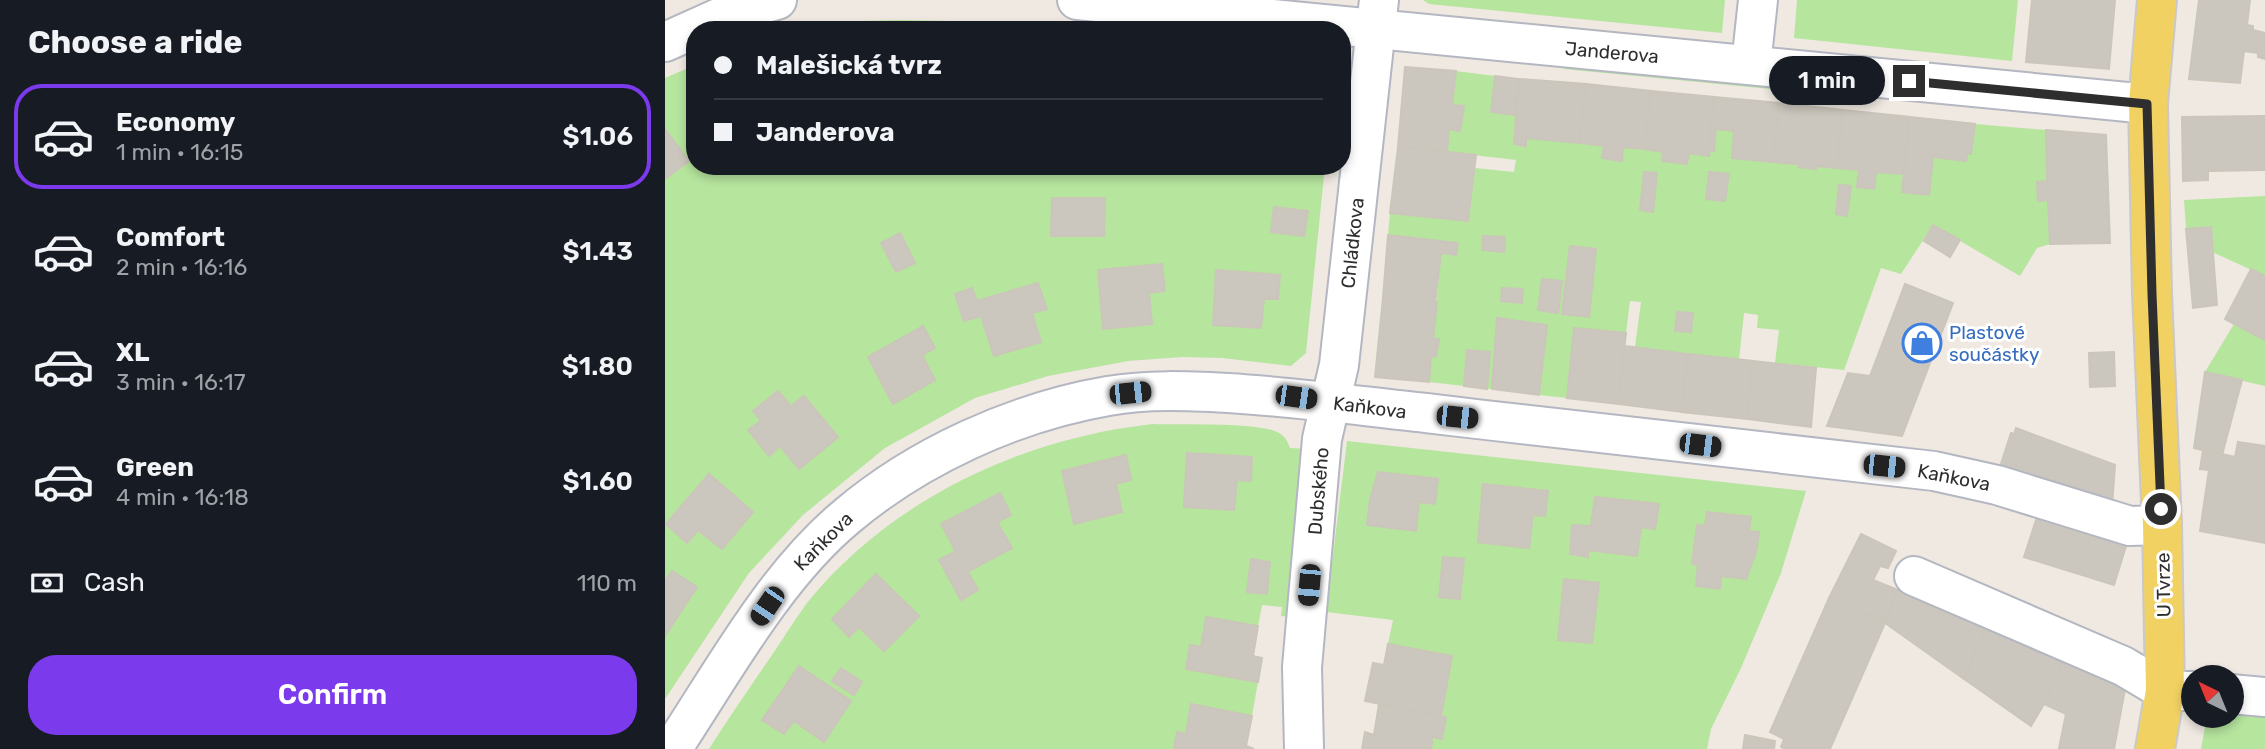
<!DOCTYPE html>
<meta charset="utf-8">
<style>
:root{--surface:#171b24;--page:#242831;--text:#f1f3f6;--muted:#9ea1a6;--line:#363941;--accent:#7c3aed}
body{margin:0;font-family:Rubik,sans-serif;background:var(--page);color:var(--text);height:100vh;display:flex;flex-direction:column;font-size:26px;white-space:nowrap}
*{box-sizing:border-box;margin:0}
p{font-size:23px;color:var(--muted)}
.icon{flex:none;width:38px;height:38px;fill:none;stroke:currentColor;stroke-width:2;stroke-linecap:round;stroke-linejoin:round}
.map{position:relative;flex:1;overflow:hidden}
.drawer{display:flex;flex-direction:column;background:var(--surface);width:665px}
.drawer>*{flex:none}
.top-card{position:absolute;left:21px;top:21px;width:665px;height:154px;border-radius:28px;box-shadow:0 4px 10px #0003;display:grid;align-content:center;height:154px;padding:0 28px;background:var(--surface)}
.needle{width:46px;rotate:317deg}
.fabs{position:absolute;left:1516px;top:665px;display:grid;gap:14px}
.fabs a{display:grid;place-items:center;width:63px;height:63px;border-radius:50%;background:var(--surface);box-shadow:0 4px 10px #0003;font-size:35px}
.end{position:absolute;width:32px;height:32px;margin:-16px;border:9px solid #2e2e2e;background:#fff;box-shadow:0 0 0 4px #fff}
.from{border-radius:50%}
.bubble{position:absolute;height:49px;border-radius:24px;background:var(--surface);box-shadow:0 4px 10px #0003;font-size:23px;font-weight:600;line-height:49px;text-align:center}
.car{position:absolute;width:21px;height:42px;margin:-21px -10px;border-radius:9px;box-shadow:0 0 5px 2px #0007;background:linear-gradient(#222 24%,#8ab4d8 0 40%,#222 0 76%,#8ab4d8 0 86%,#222 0)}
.top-card b{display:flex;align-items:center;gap:24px;height:66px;font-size:26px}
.top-card b+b{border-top:2px solid var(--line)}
.top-card i{width:18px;height:18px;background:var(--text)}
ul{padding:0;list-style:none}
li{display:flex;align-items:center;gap:21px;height:105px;margin:0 14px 10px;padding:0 14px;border:4px solid transparent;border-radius:28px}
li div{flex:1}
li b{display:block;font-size:26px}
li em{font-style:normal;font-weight:600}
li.current{border-color:var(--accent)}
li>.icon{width:63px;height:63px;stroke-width:1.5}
h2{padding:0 28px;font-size:32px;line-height:84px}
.pay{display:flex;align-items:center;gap:18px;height:77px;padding:0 28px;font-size:26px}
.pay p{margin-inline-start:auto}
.cta{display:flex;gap:14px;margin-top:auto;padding:14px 28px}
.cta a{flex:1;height:80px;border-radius:28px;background:var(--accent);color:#fff;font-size:28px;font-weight:600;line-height:80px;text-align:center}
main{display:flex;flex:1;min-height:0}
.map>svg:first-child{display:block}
.green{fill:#b6e59e;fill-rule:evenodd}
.building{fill:#cbc7bf;stroke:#cbc5ba;stroke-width:2}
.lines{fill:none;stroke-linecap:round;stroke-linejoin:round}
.minor-casing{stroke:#b4b7c1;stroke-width:42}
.major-casing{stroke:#c9c9c9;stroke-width:42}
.minor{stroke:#fff;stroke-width:38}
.major{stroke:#f2d163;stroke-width:38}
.route{stroke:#2e2e2e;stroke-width:9}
.labels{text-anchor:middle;stroke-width:6;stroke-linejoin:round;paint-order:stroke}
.street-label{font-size:19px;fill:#2e2e2e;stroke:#fff}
.shop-label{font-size:19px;fill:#366cbe;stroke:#fff;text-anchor:start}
</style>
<main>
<section class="drawer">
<h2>Choose a ride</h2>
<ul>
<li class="current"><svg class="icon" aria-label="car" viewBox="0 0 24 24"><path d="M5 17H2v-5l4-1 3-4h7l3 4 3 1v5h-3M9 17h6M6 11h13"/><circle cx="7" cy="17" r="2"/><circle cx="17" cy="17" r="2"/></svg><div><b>Economy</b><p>1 min · 16:15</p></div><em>$1.06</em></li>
<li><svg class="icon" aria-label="car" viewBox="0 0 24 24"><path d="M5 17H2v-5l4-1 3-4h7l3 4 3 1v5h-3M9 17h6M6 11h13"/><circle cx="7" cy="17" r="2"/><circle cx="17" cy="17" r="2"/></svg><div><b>Comfort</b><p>2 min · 16:16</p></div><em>$1.43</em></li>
<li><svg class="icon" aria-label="car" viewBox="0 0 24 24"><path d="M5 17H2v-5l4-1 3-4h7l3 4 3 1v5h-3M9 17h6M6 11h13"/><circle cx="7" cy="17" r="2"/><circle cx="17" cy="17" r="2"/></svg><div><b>XL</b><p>3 min · 16:17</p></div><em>$1.80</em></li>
<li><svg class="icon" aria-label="car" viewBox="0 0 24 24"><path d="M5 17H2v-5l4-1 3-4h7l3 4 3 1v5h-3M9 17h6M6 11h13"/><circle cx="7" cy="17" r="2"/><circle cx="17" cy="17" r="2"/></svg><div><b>Green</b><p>4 min · 16:18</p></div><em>$1.60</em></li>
</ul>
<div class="pay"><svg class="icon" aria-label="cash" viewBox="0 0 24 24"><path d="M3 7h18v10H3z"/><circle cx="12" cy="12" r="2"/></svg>Cash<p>110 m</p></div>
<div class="cta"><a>Confirm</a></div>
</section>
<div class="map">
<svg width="1600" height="749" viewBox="0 0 1600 749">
<rect width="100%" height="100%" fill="#efe9e1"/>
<!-- green -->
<g class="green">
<path d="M758,0H1060L1057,33L764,4Z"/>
<path d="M1132,0H1353L1347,61L1129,38Z"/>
<path d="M236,20L286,21L374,30H131L196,21Z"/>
<path d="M900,60L1115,80V90L899,69Z"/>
<path d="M30,65V166H660L641,353L626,366L557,358L517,357L463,361L383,376L310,398L220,448L138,515L84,573L0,699V636L32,587L7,571L0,581V78ZM387,198L440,199L439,236H387ZM235,233L250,262L231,272L216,243ZM496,264L499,291L484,293L487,324L439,329L433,270ZM551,271L615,275L613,299H599L596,327L548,324ZM307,288L312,301L378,309L367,313L376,342L316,316L299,320L290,294ZM258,327L269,348L257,355L270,380L228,404L203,357ZM113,391L124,403L122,409L139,396L173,437L134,469L115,446L105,455L84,430L96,421L88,411ZM44,475L88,512L57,549L33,530L22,543Z"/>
<path d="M791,71L830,76L826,112L850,115V144L860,146L861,138L939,146L937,158L956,161L958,147L998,152V161L1022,164L1024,153L1043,156L1051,129L1069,131L1067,158L1133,164V167L1150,169L1151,166L1194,170L1192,187L1209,189L1211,172L1238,174L1237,192L1264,194L1268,157L1301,161L1302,154H1306L1310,124L1381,130L1382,181L1372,182L1373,200H1383L1385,244L1372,248L1355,276L1268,225L1236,274L1216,268L1179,370L1110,363L1114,330L1092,328L1093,315L1079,313L1074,360L970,347L976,302L965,301L961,333L909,328L902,398L874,395L882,325L832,318L827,389H822L824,352L803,350L799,386L764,382L766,356H771L774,340L768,339L776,253L791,255L792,243L723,235L725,213L803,221L810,168L849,172L851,160L782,152L784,129L795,130L799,106L787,105ZM1044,172L1064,174L1060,201L1041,198ZM979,173L992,174L988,212L975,210ZM1175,185L1186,186L1182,216L1171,214ZM905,246L931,249L924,317L897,314ZM877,279L897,281L893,313L873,310Z"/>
<path d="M1600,196V276L1547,252L1521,229L1519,200Z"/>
<path d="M1569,324L1600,340V386L1540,372Z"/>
<path d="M488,424C514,425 591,422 612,432C620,436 622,440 625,448L642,449L628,617L616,616L617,607L597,605L593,626L542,617L536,647L525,646L521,669L593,682L587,716L527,704L521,734L512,732L509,749H44C65,716 87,684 109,652C120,636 130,619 142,603C226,499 358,438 488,424ZM522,453L586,480H572L568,510L519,507ZM460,455L451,484L457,512L409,524L397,471ZM335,493L346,515L332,522L347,548L302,572L275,560L291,551L276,524ZM586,560L605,562L602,594L583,592ZM211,574L254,616L220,651L194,627L184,636L167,619ZM134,666L186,701L159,742L129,721L119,734L98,719ZM176,668L197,682L189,695L168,681Z"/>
<path d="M682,441L1141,491L1116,573L1076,668L1046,729L1042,749H766L776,716L787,656L723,644L728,620L661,612ZM713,472L773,479L770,503L754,502L750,531L702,525L705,500ZM819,484L882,491L880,516L868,515L864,548L813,542ZM930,497L994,504L990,528L976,527L972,556L923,550V557L905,554L907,525L926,526ZM1042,512L1086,517L1084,531L1093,532L1091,552L1081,579L1056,576L1054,589L1031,585L1033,565L1032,525L1040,526ZM778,557L799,559L794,599L774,597ZM899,580L934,584L927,643L893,640Z"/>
<path d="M1566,705L1600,707V749H1536L1542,716H1566Z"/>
</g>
<!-- building -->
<g class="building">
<path d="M1367,0H1450L1444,69L1361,62Z"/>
<path d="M1534,0H1585L1582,25L1588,26V30L1600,33V59L1593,57V53L1579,51L1575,83L1524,79Z"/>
<path d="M740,67L791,71L787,105L799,106L795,131L784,129L782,152L733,147Z"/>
<path d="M830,76L854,79L850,115L826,112Z"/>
<path d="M854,79L921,84L915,143L861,138V146L849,144Z"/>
<path d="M921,84L986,91L979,149L958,147L957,161L937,158L939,146L915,143Z"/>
<path d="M986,91L1049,97L1044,156L1024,153L1022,164L997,161L998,152L979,149Z"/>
<path d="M1049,97L1114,103L1108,162L1067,158L1069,131L1051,129L1049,151H1044Z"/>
<path d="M1114,103L1178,110L1172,168L1151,166V169L1133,167V164L1108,162Z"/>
<path d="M1178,110L1245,117L1238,174L1211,172L1209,189L1192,187L1194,170L1172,168Z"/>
<path d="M1600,116V170L1543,171V180L1518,181L1517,117Z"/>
<path d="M1245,117L1310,124L1306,154H1302L1301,161L1268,157L1264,195L1237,192Z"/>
<path d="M0,129L24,161L0,179Z"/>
<path d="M1381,130L1441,135L1445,243L1385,244L1383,200L1373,201L1372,182L1382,181Z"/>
<path d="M733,147L811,155L803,221L725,213Z"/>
<path d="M979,172L992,173L988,212L975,210Z"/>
<path d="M1044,172L1064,174L1060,201L1041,199Z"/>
<path d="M1174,185L1186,186L1182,216L1171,214Z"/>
<path d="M387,198H440L439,236H386Z"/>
<path d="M609,207L643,211L639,236L606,232Z"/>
<path d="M1268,225L1295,240L1285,257L1259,241Z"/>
<path d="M1546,227L1552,305L1528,308L1521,229Z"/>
<path d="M235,233L250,263L231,272L216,243Z"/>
<path d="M723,235L793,243L791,255L776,253L770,303L718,298Z"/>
<path d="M818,236L840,237L839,252L817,250Z"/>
<path d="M905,246L931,249L924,317L897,314Z"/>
<path d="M497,264L500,291L484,293L487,324L438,329L433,270Z"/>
<path d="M1586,269L1600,276V340L1560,319Z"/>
<path d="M551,270L615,275L613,299H599L596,328L548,325Z"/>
<path d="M877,279L897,281L893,313L873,310Z"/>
<path d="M373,283L382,309L367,313L376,342L329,356L316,316L299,321L290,294L307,288L312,301Z"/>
<path d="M1240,284L1288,303L1237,436L1162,426L1183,373L1205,376Z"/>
<path d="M837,288L858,289L857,303L836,301Z"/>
<path d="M718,298L772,302L768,339H774L771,357L766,356L764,382L710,377Z"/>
<path d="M1012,312L1028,313L1026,332L1010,331Z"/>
<path d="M832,318L882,325L874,395L827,389Z"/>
<path d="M258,326L270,348L257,355L270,380L228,404L203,357Z"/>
<path d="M909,328L961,333L953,404L902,398Z"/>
<path d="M960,346L1023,354L1017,412L953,404Z"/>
<path d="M802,350L825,352L822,389L799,386Z"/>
<path d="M1449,352L1450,386L1425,387L1424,353Z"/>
<path d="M1023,354L1088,361L1082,419L1017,412Z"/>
<path d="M1088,361L1151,368L1146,427L1082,419Z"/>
<path d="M1540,372L1577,380L1557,455L1529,448Z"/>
<path d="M113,391L124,404L122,409L139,396L173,437L134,469L115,446L104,456L83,430L96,421L88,411Z"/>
<path d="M1351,428L1450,465L1447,506L1336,464L1346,433L1349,434Z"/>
<path d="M1573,442L1600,446V543L1535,531L1544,470L1535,469L1538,450L1570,457Z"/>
<path d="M522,453L587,457L586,481L572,480L569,510L519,507Z"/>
<path d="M461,455L466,480L451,484L457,512L409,524L397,471Z"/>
<path d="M713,472L773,479L770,504L754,502L751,531L702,525L705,500Z"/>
<path d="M44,474L88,512L57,549L33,530L22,543L1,524Z"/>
<path d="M818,484L883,491L880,516L868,515L864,548L813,542Z"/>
<path d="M335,493L346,515L332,522L347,548L302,572L276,524Z"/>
<path d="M930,497L994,504L990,529L976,527L972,556L923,550V557L905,554L907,525L926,526Z"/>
<path d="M1042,512L1086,517L1084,531L1094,532L1091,552L1081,579L1056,576L1055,589L1031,586L1033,565L1027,564L1032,525L1040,526Z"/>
<path d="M1372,517L1461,546L1449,585L1359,557Z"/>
<path d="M1196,534L1231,551L1223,568L1215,566L1208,580L1233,590L1220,623L1164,598Z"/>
<path d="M291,551L313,590L296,600L274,560Z"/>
<path d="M778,557L799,559L795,599L774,597Z"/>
<path d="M586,559L605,562L602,594L582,592Z"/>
<path d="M7,571L32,587L22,602L0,587V581Z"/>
<path d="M211,574L254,616L219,651L194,627L184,637L167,619Z"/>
<path d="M899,579L934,583L927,643L893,640Z"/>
<path d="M0,587L22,602L0,636Z"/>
<path d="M1233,590L1320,629L1299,679L1220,623Z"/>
<path d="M1164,598L1220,623L1165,749H1121L1116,747L1119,739L1105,732Z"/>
<path d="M541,617L593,626L588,656L597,658L593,682L521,669L525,645L536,647Z"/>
<path d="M1320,629L1398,662L1379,704L1366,726L1299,679Z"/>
<path d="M723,644L787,656L776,716L700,701L708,663L719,665Z"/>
<path d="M1398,662L1460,689L1449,749L1394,748L1401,714L1379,704Z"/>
<path d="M134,666L186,701L159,742L129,721L119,734L97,720Z"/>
<path d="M176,668L197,682L189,695L167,681Z"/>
<path d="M526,704L587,716L581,746L589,749H509L512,732L521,734Z"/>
<path d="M714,704L781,717L777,739L768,737L766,749H697L700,732L709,735Z"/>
<path d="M1080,735L1110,741L1109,749H1078Z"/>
</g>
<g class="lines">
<defs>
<g id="minor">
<path d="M412,0L1483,104"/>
<path d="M0,42L67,12L112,0"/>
<path d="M1086,65L1093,0"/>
<path d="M1249,576L1458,666L1500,691H1528"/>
<path d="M1566,694L1600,697"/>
<path d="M7,749C58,672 110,576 181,517C253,456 350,412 443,396C483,389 523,391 563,393C629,397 695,406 761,413C930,433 1099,452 1269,471L1332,485L1465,526L1497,525"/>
<path d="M639,749L637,667L657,439L674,365L714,0"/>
</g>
<path id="major" d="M1490,749L1500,691L1497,525L1487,294L1483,104L1492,0"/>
</defs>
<!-- minor casing -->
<use href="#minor" class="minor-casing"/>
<!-- major casing -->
<use href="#major" class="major-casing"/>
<!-- minor -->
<use href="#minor" class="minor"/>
<!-- major -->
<use href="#major" class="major"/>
</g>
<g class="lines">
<!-- route -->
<path class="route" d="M1244,81L1482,104L1487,294L1496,509"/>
</g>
<!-- icons -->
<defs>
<symbol id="shop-ring" viewBox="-11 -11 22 22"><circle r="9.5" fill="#fff" stroke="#3f7fe0" stroke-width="1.5"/><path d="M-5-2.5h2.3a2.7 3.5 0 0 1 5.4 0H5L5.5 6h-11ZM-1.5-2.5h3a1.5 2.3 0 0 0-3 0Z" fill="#3f7fe0"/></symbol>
</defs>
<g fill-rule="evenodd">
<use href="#shop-ring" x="1235" y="321" width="44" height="44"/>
</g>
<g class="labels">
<!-- street labels -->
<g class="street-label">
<text transform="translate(947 52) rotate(5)" y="7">Janderova</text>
<text transform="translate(687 243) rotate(-84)" y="7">Chládkova</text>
<text transform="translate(705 407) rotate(7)" y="7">Kaňkova</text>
<text transform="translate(1289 477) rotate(11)" y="7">Kaňkova</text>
<text transform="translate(653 491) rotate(-85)" y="7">Dubského</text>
<text transform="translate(158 541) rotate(-45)" y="7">Kaňkova</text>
<text transform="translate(1498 585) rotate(-91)" y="7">U Tvrze</text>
</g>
<!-- shop labels -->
<g class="shop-label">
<text x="1284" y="339">Plastové<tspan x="1284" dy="22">součástky</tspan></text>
</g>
</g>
</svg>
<div class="fabs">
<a><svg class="needle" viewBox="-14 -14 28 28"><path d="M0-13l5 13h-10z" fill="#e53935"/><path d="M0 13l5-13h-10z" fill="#9ea1a6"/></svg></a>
</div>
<i class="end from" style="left:1496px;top:509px"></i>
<i class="end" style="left:1244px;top:81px"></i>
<div class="bubble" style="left:1104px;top:56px;width:116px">1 min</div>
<i class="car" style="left:465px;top:393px;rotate:84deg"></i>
<i class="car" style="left:631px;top:397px;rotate:98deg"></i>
<i class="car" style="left:792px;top:417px;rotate:96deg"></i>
<i class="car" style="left:1035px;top:445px;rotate:97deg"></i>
<i class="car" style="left:1219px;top:466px;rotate:96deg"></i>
<i class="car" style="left:644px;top:585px;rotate:185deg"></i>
<i class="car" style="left:102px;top:606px;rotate:214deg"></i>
<div class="top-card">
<b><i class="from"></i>Malešická tvrz</b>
<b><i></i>Janderova</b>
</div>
</div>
</main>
